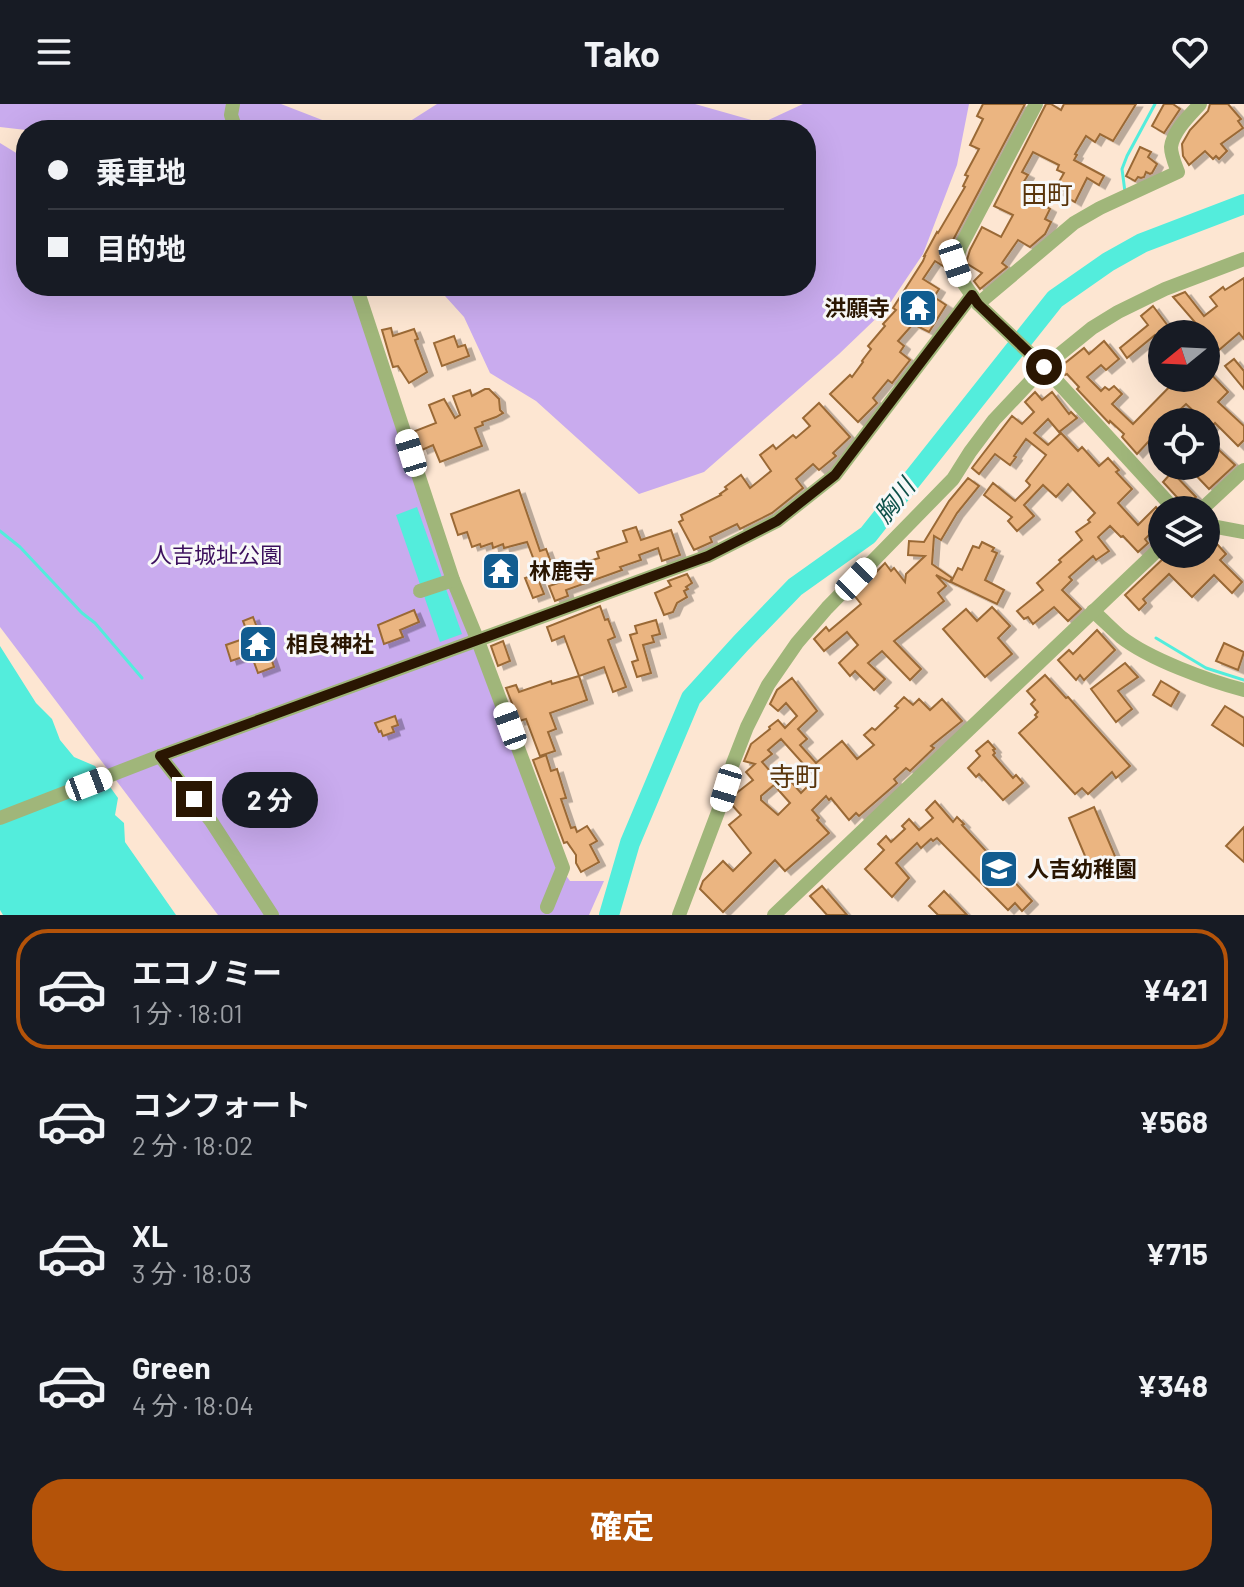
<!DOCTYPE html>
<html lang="ja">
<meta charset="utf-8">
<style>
:root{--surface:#171b24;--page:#242831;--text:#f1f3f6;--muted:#9ea1a6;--line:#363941;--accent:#b45309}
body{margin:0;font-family:Barlow,"Noto Sans JP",sans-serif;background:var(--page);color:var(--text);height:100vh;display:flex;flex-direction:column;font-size:30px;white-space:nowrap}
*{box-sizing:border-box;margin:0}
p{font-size:26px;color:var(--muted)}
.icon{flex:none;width:44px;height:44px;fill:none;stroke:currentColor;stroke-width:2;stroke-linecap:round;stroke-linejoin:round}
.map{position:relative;height:811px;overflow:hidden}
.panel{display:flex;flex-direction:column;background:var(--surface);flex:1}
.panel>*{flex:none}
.banner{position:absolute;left:16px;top:16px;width:800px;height:176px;border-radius:32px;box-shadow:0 8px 32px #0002;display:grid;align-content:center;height:176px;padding:0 32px;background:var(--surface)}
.needle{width:52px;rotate:252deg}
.fabs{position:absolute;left:1148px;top:216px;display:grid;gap:16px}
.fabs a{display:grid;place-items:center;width:72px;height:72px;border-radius:50%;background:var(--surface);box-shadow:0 8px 32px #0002;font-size:40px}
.end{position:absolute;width:36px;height:36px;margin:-18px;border:10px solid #2a1602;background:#fff;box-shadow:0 0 0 4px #fff}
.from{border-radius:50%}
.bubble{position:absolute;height:56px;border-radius:28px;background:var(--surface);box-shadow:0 8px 32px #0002;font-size:26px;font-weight:700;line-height:56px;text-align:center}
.car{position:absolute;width:24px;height:48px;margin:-24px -12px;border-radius:10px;box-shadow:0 0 6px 2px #0007;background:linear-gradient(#fff 24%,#345 0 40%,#fff 0 76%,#345 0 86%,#fff 0)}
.banner b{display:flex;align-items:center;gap:28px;height:76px;font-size:30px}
.banner b+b{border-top:2px solid var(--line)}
.banner i{width:20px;height:20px;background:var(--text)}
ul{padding:14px 0 0;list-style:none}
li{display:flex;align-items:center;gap:24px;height:120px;margin:0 16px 12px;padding:0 16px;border:4px solid transparent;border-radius:32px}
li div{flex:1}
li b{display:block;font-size:30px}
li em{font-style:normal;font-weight:700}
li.active{border-color:var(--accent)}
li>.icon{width:72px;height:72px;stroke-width:1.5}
.cta{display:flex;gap:16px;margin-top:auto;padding:16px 32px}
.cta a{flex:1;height:92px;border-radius:32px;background:var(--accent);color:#fff;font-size:32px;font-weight:700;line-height:92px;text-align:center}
header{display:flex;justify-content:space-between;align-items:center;height:104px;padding:0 32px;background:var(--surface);font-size:36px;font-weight:700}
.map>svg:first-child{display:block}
.green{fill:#c9abee}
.water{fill:#53eddc}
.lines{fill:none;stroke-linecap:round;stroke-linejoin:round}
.stream{stroke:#53eddc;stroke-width:3}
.river{stroke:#53eddc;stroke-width:20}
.building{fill:#ebb581;stroke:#9a6936;stroke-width:2;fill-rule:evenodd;filter:url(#shadow)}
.minor{stroke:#a0b67a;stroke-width:14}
.route{stroke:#2a1602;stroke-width:10}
.labels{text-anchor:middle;stroke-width:6;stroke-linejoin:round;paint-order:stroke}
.poi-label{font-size:22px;font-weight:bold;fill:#2a1602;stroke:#f8f8f8;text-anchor:start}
.park-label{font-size:22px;fill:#3b0f5d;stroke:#f8f8f8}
.water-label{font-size:24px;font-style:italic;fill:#0e514a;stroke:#f8f8f8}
.quarter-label{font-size:26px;fill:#59350c;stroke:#f8f8f8}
</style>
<header><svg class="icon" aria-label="menu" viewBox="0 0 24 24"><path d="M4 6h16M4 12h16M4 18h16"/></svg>Tako<svg class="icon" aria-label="heart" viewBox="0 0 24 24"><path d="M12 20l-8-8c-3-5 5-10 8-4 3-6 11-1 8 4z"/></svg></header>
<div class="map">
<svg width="1244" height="811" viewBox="0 0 1244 811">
<defs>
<filter id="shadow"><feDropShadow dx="6" dy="3.5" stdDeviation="0" flood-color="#0004"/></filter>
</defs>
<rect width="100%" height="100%" fill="#fde6d2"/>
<!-- green -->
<g class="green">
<path d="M0,0H281L348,26H26L0,23Z"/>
<path d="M437,0H695L762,19L803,0H969L957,61L923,150L886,205L839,250L704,368L639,390L536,297L490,269L464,213L436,182H806V26H384L404,21Z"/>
<path d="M0,39L26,55V182H352L560,763L570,777H604L589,811H218L0,523Z"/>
</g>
<!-- water -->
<g class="water">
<path d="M417,403L462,530L440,538L396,411Z"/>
<path d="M0,542L36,599L52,615L60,636L74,653L95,662L118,694L115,711L124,719L125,738L176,811H3L0,806Z"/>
</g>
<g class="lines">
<!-- stream -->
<g class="stream">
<path d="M1125,88L1122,65L1127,52L1155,0"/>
<path d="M0,427L20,443L82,509L95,519L142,574"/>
<path d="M1156,534L1206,564L1244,576"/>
</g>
<!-- river -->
<path class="river" d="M609,811L630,739L691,594L741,539L795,483L868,431L1055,195L1108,158L1142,139L1244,100"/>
</g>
<!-- building -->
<g class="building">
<path d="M983,0H1025L952,138L946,156V164L935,157L923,175L939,185L934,193L946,201L929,228L913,220L898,237L904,242L900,248L910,256L892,279L888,276L873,294L877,299L858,318L830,290L850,271L852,273L863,258L862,257L871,245L868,242L885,222L883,220L896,206L893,204L923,157L925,152H924L937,128L938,129L965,83L963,82L968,72L965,71L979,45L970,41L983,15L977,12Z"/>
<path d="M1046,0H1051L1061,6L1064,0H1136L1113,37L1100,30L1095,38L1086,32L1075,50L1077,51L1074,56L1104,72L1099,81L1087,74L1075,98L1063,91L1065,88L1056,83L1064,69L1057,66L1059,61L1033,48L1022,68L1028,71L1023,79L1037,86L1033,95L1050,105L1045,115L1051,118L1045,130L1030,143L1018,136L1002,159L1007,163L980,185L974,177L982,169L966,159L970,146L982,123L1001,133L1013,111L994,102Z"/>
<path d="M1164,0H1173L1180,5L1164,29L1152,22Z"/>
<path d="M1210,0H1228L1241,15L1238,17L1243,24L1221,40L1227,47L1219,55L1216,52L1213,55L1205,47L1189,61L1183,52L1182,40L1190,26L1208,7Z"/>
<path d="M1140,43L1151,48L1148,53L1157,60L1152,69L1150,70L1146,68L1144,73L1141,74L1138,73L1135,77L1126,72Z"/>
<path d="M1244,174V235L1239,229L1219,246L1173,193L1185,188L1204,212L1217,202L1210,193L1223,183L1225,186Z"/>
<path d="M1153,202L1174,230H1162V239L1155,231L1127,254L1120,244L1148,221L1141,212Z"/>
<path d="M391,224L393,232L414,225L418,235L415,236L427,268L409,279L398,262L393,263L389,250L382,226Z"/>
<path d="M454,232L458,243L465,241L469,252L442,262L434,239Z"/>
<path d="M1104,237L1119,255L1106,266L1101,261L1087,273L1101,287L1105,283L1109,286L1114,282L1122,290L1112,300L1133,320L1178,274L1187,284L1197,274H1206V265L1228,288L1218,298L1244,322V336L1238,342L1215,319L1206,328V318H1191L1198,311L1186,300L1174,311L1181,318H1162V323L1137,350L1122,333L1124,330L1110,317L1109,319L1077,285L1079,283L1067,270L1065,271L1059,264L1084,244L1089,250Z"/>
<path d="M1234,255L1244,267V285L1225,262Z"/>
<path d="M485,285H489L499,295L500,306L503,309L496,313L482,318L483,321L475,324L482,342L440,358L433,341L422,346L415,327L436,319L429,301L444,295L455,314L460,311L453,292L470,286L472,292Z"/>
<path d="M1035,288L1042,296L1052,288L1069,310L1071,308L1077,314L1059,328L1048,315L1034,329L1048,341L1061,329L1078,347L1082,343L1099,362L1108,354L1119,366L1116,368L1132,385L1118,399L1138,421L1156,403L1162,410V418L1145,435L1148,439L1138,448L1123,432L1121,433L1110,422L1098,433L1109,447L1096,456L1093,452L1069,473L1072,476L1062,486L1081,505L1068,517L1054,503L1033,520L1028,513L1024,515L1017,507L1043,486L1037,479L1061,458L1059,456L1082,436L1076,428L1090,418L1088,416L1095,409L1068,380L1056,393L1043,381L1024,401L1034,412L1017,427L1008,417L1012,413L984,391L993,379L1015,397L1029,383L1030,381L1026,377L1046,351L1026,335L1014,352L1016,353L1010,361L995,350L979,370L972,364L1012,312L1022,320L1034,308L1025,298Z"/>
<path d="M819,299L850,333L833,349L836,352L819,366L813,360L796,375L803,384L772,409L740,425L737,420L710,433L712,438L694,446L679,418L683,416L681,411L721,391L720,390L727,385L725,383L741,371L750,384L771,367L760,351L773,341L776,345L793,331L796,334L810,322L803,314Z"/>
<path d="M1206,334L1235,361L1209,385L1187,362H1206Z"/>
<path d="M1172,368L1196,393L1185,402L1163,378Z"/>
<path d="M968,374L979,382L957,409L941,436L934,432L932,460L952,474L950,478L936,471L946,482L938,489L944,497L894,537L921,565L910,576L882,547L868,559L885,575L874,586L855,567L850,572L839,559L858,541L847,528L824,547L814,535L826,523L829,527L861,500L854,491L885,459L891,467L894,464L905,478L906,470L925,452L908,451L909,437L924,438L949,397Z"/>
<path d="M519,386L540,447L546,445L553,464L539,469L527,438L504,444L503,440L493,444L492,439L481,443L480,440L472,443L467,428L458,431L451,410Z"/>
<path d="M636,423L641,436L671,426L680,451L662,457L658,444L639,451L641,456L620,463L622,466L566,486L568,492L555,497L549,482L570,475L567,464L599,454L597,448L627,438L623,427Z"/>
<path d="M982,438L994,444L992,447L997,449L985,476L1004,486L997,500L951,478L958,464L962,466L973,442L979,444Z"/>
<path d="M1217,440L1226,450L1220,456L1242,478L1232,489L1214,471L1192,493L1169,470L1143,495L1146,499L1139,506L1125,491L1166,452L1167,454L1172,450H1206V443L1210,447Z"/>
<path d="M536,470L544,490L533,494L525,474Z"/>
<path d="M687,470L692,479L686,483L688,485L684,487L687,493L677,499L673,508L664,511L655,489L671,482L668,477Z"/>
<path d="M600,502L605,516L608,515L615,533L608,536L626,583L613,588L604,563L579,572L587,596L550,609L556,625L548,628L555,647L540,652L526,615L519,617L506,584L516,581L519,588L551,577L552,580L579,572L564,532L552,537L547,523Z"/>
<path d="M992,503L1010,522L998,534L1012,550L985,573L943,525L966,505L977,517Z"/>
<path d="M414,506L419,518L400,526L403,533L384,540L378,521Z"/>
<path d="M253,513L259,529L262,528L274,563L258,569L251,550L231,557L226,541L249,533L243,517Z"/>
<path d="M656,516L660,530L652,532L654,538L643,541L651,569L637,573L632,558L638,556L630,531L637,529L635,522Z"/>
<path d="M1097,526L1115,546L1084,576L1080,571L1076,576L1058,556L1069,546L1073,550Z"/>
<path d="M503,537L510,557L498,562L491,542Z"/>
<path d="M1224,539L1244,548L1238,566L1216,557Z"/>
<path d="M1125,559L1138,573L1118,587L1132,605L1116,618L1091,585Z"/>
<path d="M1045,571L1066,594L1068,593L1130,662L1116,674L1112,668L1088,690L1082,684L1075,690L1019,629L1037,613L1035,611L1038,608L1031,600L1035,596L1027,587Z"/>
<path d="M792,574L817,607L798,625L807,635L800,641L816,659L842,637L857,655L874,641L864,631L872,624L875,626L898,604L895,602L904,593L913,601L919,595L930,606L942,595L962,617L931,642L934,644L910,667L906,664L894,675L897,679L859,712L856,709L849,716L831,694L829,696L826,692L812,706L819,714L817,716L829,729L785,767L775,756L723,808L700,785L703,777L723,757L733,767L751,749L729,721L741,711L731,700L734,691L753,676L746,668L755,660L744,657L751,640L770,625L769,623L778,616L785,624L797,612L786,599L778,607L770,600L777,586ZM781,635L816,674L801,689L787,673L783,677L779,672L776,674L762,658L772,650L768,646ZM774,681L790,699L778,711L761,696V692Z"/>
<path d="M1161,577L1179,588L1171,602L1153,591Z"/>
<path d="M1225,602L1244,614V642L1212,621Z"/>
<path d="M395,612L398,621L392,623L394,628L383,632L381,627L379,628L375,619Z"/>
<path d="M988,637L995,645L993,646L995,649L993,651L1013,674L1016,671L1023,679L1003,696L979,670L976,673L968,664L980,652L976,647Z"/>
<path d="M546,651L551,667L557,665L566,694L561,695L571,724L575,723L577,728L587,722L597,737L590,741L599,758L581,768L576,759V751L567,738L564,739L533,656Z"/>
<path d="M935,697L953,718L957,713L964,720L962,721L1032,797L1022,807L1015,799L1008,806L937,734L933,737L931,735L921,744L917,739L896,759L909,774L892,793L865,765L884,746L878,740L886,732L891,738L905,725L902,722L909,715L919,726L933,714L926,706Z"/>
<path d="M1094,703L1120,764L1100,773L1098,769L1093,771L1069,714Z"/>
<path d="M1244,723V758L1226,742Z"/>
<path d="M822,782L847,811H827L810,792Z"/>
<path d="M944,787L967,811H938L929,802Z"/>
</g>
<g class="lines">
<!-- minor -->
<g class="minor">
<path d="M233,0L231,11L236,26"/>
<path d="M1036,0L961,142L955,159L962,177L978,200L1044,263L1175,406"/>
<path d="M356,182L453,476L478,537L563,764L547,803"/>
<path d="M978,200L1074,119L1100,104L1178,68C1175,60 1171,51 1171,43C1173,27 1190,11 1200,0"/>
<path d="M1201,406L1244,366"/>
<path d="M1206,421L1244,428"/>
<path d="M420,487L453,476"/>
<path d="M1093,507C1103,516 1112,525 1121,533C1149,555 1209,577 1244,586"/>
<path d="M160,652L211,717L272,811"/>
<path d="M0,714L160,652L708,452L777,417L835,371L972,191"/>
<path d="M679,811L718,708L733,659L747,623L768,581L797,539L827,504L953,375L970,348L994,316L1044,263L1092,224L1118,208L1165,185L1244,155"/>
<path d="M774,811L1162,442"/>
</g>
</g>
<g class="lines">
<!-- route -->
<path class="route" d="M194,695L160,652L708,452L777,417L835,371L972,191L978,200L1044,263"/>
</g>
<!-- icons -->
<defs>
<symbol id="temple-square" viewBox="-11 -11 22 22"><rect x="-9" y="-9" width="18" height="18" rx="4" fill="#115c90" stroke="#f8f8f8"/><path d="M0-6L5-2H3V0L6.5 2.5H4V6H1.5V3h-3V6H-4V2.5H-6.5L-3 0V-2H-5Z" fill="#fff"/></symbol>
<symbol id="school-square" viewBox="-11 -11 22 22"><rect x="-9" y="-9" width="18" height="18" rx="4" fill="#115c90" stroke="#f8f8f8"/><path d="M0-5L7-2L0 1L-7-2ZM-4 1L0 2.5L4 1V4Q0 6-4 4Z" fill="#fff"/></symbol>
</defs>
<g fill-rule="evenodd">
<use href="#temple-square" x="896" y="182" width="44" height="44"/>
<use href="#temple-square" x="479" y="445" width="44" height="44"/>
<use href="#temple-square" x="236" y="518" width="44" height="44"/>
<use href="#school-square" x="977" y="743" width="44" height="44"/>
</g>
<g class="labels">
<!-- poi labels -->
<g class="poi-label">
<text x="890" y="212" text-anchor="end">洪願寺</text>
<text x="529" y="475">林鹿寺</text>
<text x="286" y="548">相良神社</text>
<text x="1027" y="773">人吉幼稚園</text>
</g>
<!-- park labels -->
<g class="park-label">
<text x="216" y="459">人吉城址公園</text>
</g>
<!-- water labels -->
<g class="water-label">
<text transform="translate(895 397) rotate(-52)" y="8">胸川</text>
</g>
<!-- quarter labels -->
<g class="quarter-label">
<text x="1047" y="100">田町</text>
<text x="795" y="682">寺町</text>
</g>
</g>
</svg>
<div class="fabs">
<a><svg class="needle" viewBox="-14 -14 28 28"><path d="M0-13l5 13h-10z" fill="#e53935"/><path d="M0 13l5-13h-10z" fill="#9ea1a6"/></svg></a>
<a><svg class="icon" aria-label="locate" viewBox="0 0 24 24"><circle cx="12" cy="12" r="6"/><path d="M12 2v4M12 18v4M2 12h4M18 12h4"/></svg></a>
<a><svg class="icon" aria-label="layers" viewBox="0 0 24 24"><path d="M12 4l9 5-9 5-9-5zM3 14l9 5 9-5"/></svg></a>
</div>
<i class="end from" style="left:1044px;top:263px"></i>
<i class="end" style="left:194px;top:695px"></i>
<div class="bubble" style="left:222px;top:668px;width:96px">2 分</div>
<i class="car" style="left:955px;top:159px;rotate:161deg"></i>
<i class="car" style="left:411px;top:349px;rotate:343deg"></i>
<i class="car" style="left:856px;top:475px;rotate:44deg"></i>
<i class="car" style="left:510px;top:622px;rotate:340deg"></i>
<i class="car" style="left:89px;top:680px;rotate:69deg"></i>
<i class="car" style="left:726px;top:684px;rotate:197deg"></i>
<div class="banner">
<b><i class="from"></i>乗車地</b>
<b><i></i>目的地</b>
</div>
</div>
<section class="panel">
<ul>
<li class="active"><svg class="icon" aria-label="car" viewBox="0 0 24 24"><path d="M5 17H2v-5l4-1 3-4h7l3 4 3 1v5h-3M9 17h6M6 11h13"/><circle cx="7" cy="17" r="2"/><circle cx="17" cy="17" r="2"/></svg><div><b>エコノミー</b><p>1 分 · 18:01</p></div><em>¥421</em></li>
<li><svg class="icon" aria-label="car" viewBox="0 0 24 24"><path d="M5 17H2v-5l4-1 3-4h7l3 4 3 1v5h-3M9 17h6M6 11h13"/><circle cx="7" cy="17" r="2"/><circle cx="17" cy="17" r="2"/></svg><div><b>コンフォート</b><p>2 分 · 18:02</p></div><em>¥568</em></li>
<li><svg class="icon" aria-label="car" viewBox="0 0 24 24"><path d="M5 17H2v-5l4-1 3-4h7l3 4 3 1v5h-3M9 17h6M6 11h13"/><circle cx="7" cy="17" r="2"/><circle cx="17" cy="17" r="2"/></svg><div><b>XL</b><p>3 分 · 18:03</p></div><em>¥715</em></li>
<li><svg class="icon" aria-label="car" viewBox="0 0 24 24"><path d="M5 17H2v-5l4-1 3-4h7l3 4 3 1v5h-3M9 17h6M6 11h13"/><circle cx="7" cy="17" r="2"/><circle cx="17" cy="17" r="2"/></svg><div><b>Green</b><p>4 分 · 18:04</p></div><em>¥348</em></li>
</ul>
<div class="cta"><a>確定</a></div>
</section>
